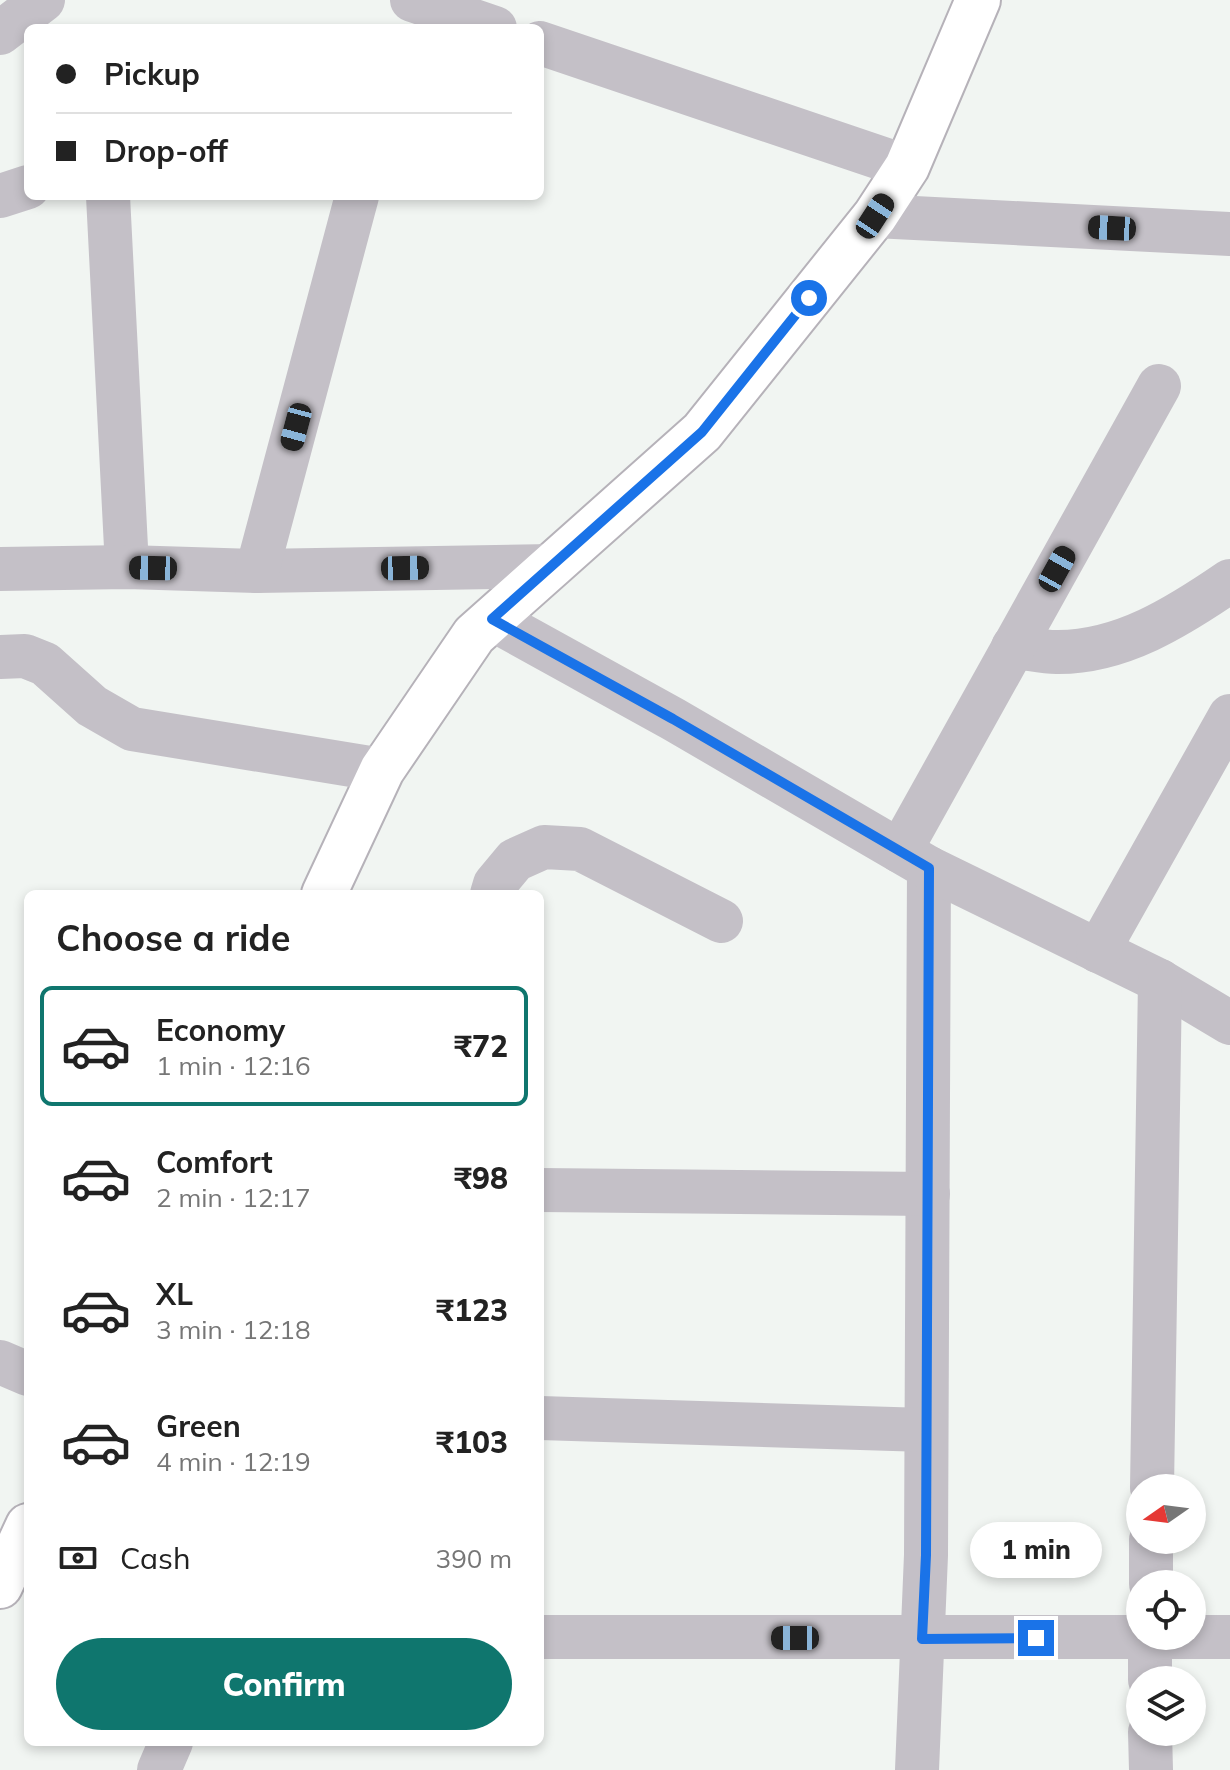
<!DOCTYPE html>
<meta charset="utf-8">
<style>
:root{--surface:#fff;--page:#f6f6f6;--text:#222;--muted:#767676;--line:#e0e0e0;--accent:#0f766e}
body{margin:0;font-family:Mulish,sans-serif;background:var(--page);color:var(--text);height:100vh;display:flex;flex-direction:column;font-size:30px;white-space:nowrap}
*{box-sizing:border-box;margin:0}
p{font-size:26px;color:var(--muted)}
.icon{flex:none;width:44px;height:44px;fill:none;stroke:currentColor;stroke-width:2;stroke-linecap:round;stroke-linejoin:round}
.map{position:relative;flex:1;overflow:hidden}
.sheet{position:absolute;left:24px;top:890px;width:520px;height:856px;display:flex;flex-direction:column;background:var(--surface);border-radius:12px;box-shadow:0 4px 12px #0003}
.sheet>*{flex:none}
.hud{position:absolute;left:24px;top:24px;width:520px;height:176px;border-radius:12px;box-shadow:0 4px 12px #0003;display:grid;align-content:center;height:176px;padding:0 32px;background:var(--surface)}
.needle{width:52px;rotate:256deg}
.tools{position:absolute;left:1126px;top:1474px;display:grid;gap:16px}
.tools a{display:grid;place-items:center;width:80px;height:80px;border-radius:50%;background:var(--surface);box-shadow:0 4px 12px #0003;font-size:40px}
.end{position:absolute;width:36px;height:36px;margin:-18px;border:10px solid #1a73e8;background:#fff;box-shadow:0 0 0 4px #fff}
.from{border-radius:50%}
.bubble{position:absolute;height:56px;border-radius:28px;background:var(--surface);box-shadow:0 4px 12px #0003;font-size:26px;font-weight:800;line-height:56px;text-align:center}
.car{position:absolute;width:24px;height:48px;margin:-24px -12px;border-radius:10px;box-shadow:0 0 6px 2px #0007;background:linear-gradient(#222 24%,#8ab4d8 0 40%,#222 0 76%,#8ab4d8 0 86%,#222 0)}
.hud b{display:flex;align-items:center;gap:28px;height:76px;font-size:30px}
.hud b+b{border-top:2px solid var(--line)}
.hud i{width:20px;height:20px;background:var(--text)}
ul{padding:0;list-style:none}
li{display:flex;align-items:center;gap:24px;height:120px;margin:0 16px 12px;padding:0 16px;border:4px solid transparent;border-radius:12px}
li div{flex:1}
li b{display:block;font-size:30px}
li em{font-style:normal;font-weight:800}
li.active{border-color:var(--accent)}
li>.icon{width:72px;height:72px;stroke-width:1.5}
h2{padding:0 32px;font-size:36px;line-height:96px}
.pay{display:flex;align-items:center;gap:20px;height:88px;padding:0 32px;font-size:30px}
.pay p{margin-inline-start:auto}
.action{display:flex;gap:16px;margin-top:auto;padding:16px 32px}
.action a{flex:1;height:92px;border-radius:48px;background:var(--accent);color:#fff;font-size:32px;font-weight:800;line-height:92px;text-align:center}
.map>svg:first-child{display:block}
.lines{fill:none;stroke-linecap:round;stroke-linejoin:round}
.major-casing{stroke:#b6b2b9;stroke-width:48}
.minor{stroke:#c4c0c7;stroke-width:44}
.major{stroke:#fff;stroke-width:44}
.route{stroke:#1a73e8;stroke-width:10}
</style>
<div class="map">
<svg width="1230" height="1770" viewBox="0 0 1230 1770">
<rect width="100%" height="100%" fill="#f1f5f2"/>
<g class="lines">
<defs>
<g id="major">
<path d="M324,894L382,770L474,635L702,432L875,216L907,167L978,0"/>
<path d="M0,1586L28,1526"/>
</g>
</defs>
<!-- major casing -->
<use href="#major" class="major-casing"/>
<!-- minor -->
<g class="minor">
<path d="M412,0L495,28"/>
<path d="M0,33L43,0"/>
<path d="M540,43L907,167"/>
<path d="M0,196L28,187"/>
<path d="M108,196L127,567"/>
<path d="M875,216L1230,234"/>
<path d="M0,569L127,567L257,571L552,566"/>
<path d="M257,571L357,196"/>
<path d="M492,619L673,719L929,868L926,1555L917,1770"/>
<path d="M1013,647C1027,648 1042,652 1056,652C1121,653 1179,616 1230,581"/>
<path d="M0,657L25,656L45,664L92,706L132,729L382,770"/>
<path d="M900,851L1159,386"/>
<path d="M929,868L1160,981L1230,1023"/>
<path d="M492,894L495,884L515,860L544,847L580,849L721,921"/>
<path d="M1098,951L1230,716"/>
<path d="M540,1190L928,1194"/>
<path d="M0,1362L28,1374"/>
<path d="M540,1418L926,1430"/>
<path d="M1152,1488L1160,981"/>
<path d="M1151,1584V1540"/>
<path d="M1150,1636V1680"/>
<path d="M540,1637H1230"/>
<path d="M1150,1732L1151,1770"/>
<path d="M159,1770L171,1742"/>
</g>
<!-- major -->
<use href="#major" class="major"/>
</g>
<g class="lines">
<!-- route -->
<path class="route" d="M809,298L702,432L492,619L673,719L929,868L926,1555L922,1639L1036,1638"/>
</g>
</svg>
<div class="tools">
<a><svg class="needle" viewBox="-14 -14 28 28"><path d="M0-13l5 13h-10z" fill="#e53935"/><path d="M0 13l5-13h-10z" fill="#767676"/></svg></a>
<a><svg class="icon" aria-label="locate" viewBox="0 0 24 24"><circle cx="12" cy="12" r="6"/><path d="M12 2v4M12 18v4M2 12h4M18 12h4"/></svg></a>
<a><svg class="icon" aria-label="layers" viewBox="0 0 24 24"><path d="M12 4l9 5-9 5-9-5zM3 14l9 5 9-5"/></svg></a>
</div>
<i class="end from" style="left:809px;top:298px"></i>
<i class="end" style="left:1036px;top:1638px"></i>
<div class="bubble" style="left:970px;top:1522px;width:132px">1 min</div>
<i class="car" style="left:875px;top:216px;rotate:33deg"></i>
<i class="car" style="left:1112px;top:228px;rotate:273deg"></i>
<i class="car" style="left:296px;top:427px;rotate:195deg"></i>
<i class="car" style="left:153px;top:568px;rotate:271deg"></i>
<i class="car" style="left:405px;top:568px;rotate:89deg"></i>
<i class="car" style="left:1057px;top:569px;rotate:29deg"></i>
<i class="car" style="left:795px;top:1638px;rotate:270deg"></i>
<div class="hud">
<b><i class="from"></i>Pickup</b>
<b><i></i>Drop-off</b>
</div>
<section class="sheet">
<h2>Choose a ride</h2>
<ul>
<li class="active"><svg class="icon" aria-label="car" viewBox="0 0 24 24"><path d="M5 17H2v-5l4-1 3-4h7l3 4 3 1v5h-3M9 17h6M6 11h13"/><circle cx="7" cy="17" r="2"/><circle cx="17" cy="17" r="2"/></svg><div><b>Economy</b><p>1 min · 12:16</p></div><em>₹72</em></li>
<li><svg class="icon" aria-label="car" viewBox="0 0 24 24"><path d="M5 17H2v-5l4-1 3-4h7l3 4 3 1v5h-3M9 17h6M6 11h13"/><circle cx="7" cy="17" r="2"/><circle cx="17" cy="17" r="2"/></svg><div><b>Comfort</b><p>2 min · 12:17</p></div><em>₹98</em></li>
<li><svg class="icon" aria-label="car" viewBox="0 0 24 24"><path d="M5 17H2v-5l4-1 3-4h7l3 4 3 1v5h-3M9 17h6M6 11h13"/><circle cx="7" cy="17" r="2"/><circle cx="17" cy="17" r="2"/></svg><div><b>XL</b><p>3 min · 12:18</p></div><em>₹123</em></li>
<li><svg class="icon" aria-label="car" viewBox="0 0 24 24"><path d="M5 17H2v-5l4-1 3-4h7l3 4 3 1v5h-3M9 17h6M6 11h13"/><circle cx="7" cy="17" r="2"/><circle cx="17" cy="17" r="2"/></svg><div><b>Green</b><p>4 min · 12:19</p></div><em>₹103</em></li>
</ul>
<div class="pay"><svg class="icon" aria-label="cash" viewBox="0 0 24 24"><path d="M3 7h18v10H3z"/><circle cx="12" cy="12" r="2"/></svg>Cash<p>390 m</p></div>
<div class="action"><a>Confirm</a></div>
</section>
</div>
